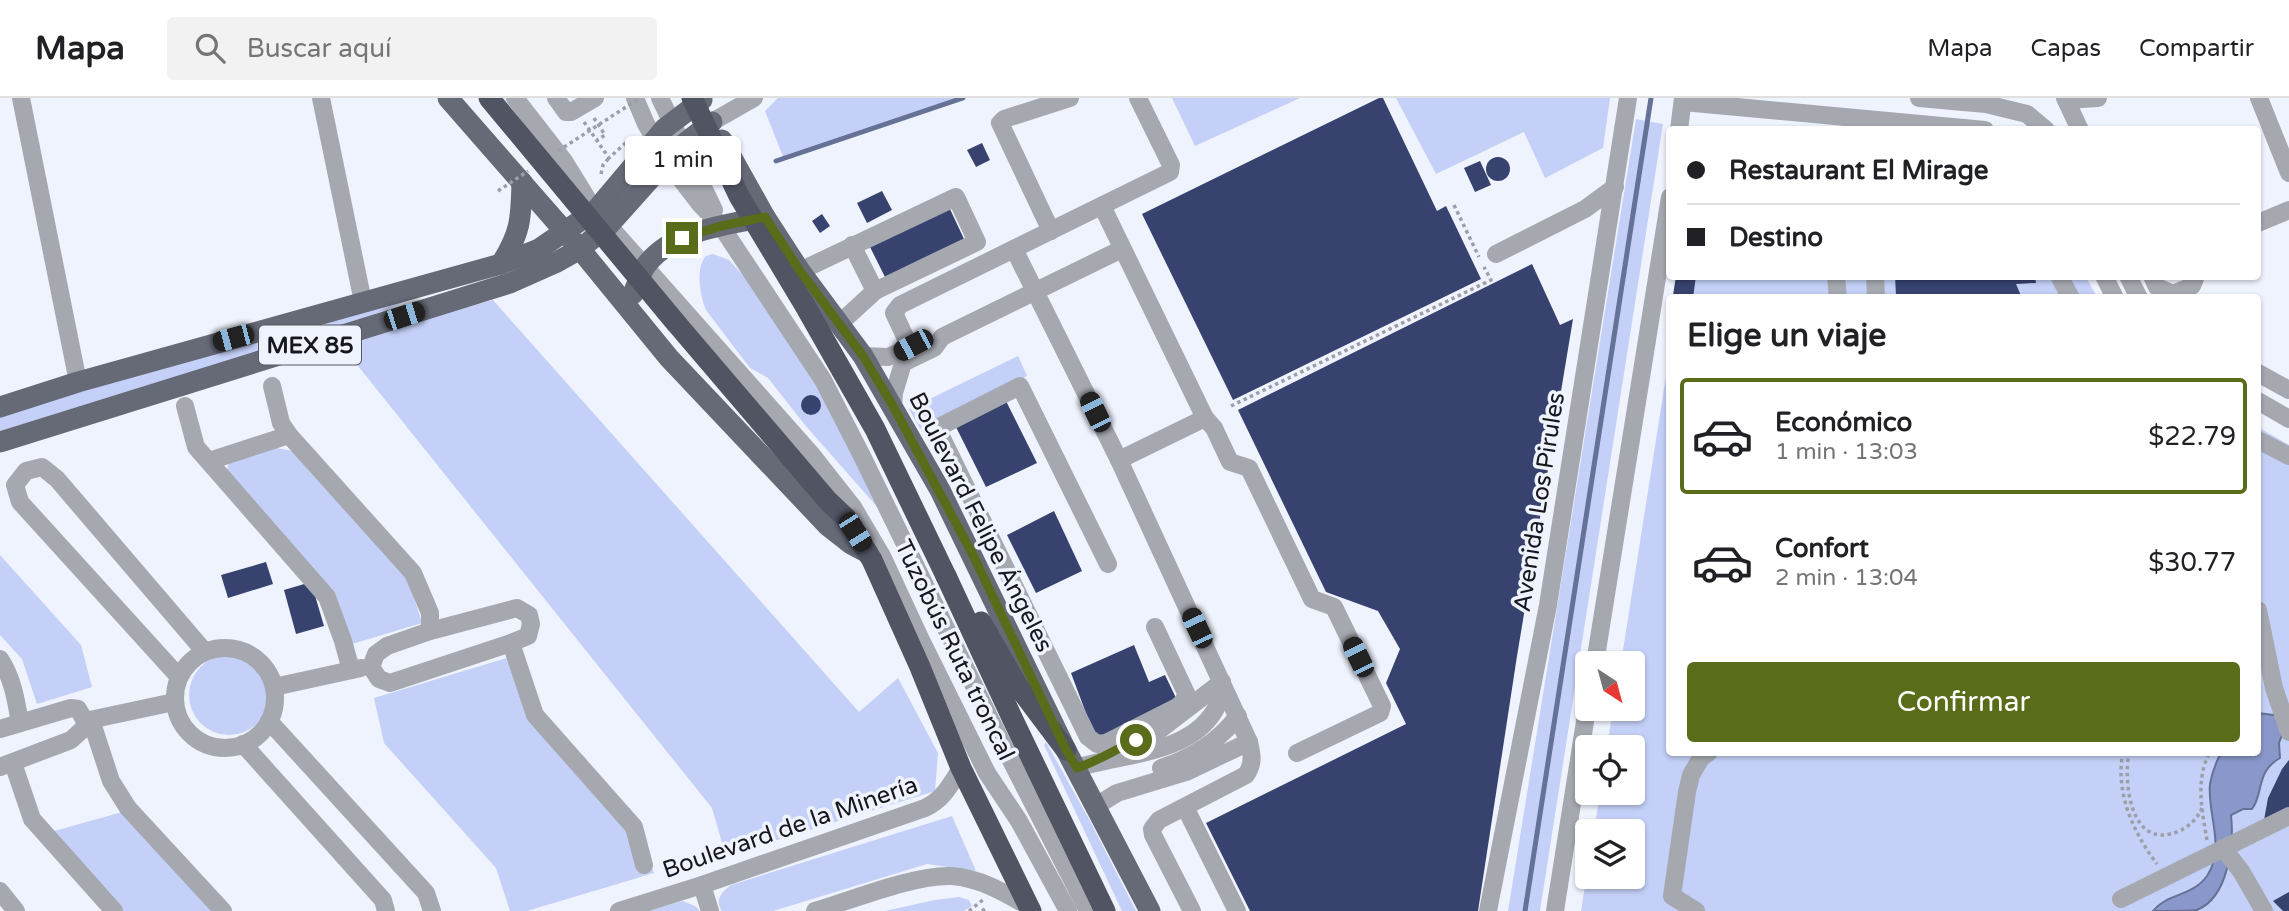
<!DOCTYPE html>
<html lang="es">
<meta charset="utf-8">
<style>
:root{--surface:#fff;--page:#f2f2f2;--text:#202124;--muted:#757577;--line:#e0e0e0;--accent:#586c19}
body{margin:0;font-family:"Varela Round",sans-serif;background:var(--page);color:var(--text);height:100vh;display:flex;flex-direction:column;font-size:26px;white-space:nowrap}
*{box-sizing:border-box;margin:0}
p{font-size:23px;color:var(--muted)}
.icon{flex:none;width:38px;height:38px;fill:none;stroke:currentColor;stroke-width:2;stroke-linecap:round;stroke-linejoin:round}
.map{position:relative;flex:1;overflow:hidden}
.details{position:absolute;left:1666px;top:196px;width:595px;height:462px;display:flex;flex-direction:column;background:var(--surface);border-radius:7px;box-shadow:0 2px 5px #0004}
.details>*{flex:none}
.hud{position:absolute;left:1666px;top:28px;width:595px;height:154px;border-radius:7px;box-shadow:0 2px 5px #0004;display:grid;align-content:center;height:154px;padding:0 21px;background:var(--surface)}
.needle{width:46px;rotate:144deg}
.controls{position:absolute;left:1575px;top:553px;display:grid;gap:14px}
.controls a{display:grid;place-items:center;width:70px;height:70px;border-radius:7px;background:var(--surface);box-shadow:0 2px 5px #0004;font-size:35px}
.end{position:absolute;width:32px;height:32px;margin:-16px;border:9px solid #586c19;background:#fff;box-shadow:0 0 0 4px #fff}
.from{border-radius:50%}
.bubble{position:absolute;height:49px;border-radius:7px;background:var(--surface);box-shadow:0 2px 5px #0004;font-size:23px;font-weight:600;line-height:49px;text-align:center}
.car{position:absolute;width:21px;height:42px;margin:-21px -10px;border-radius:9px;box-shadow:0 0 5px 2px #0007;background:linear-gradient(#222 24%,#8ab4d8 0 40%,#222 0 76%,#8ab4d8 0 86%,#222 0)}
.hud b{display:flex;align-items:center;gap:24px;height:66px;font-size:26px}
.hud b+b{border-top:2px solid var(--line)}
.hud i{width:18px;height:18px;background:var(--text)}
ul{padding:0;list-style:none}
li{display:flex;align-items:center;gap:21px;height:116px;margin:0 14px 10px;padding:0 7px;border:4px solid transparent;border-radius:7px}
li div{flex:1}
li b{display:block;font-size:26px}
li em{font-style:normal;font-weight:600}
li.current{border-color:var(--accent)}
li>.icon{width:63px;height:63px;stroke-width:1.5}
h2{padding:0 21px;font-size:32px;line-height:84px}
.cta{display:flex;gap:14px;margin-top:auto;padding:14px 21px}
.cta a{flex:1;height:80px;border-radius:7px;background:var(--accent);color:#fff;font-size:28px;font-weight:600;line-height:80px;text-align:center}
header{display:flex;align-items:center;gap:42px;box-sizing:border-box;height:98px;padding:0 35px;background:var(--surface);border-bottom:2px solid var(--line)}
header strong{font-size:33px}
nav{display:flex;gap:38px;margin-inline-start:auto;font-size:24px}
.search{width:490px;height:63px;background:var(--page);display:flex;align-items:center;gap:18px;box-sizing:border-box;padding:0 24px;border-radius:7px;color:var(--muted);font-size:26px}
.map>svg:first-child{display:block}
.green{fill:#c4d0f7}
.water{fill:#8997ca;stroke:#667196;stroke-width:2}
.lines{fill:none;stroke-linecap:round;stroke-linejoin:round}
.stream{stroke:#667196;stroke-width:5}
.building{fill:#37426f}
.path{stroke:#9c9fa8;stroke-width:3.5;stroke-dasharray:3.5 3.5;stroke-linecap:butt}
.minor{stroke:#a5a8af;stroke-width:18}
.major{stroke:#666a77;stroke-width:21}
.highway{stroke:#505463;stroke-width:21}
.path-bridge{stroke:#9c9fa8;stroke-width:3.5;stroke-dasharray:3.5 3.5;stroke-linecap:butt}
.highway-bridge{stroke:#505463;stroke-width:21}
.route{stroke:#586c19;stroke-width:9}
.labels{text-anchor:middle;stroke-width:7;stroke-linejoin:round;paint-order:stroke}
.shield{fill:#eff3fd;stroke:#565960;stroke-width:2}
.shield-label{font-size:23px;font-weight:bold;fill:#15171d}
.street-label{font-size:24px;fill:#15171d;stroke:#eff3fd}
</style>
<header>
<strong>Mapa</strong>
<div class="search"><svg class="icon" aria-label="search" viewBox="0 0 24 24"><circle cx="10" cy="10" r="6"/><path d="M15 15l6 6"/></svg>Buscar aquí</div>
<nav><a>Mapa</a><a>Capas</a><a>Compartir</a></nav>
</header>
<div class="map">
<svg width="2289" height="813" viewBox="0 0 2289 813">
<rect width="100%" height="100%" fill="#eff3fd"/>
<!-- green -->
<g class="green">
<path d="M778,0H963L784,61L765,13Z"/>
<path d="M1172,0H1300L1195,48Z"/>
<path d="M1396,0H1610L1603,50L1545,80L1524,34L1436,76Z"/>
<path d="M1636,21L1663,26L1540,813H1508Z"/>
<path d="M713,156L729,162L760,196L817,282L886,419L805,327L768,280L750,270L706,212C700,198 695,170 706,158Z"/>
<path d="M1682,178L2086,179L2097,199L1679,200Z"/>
<path d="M437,190L369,219L0,333V319L210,252Z"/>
<path d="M493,202L859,614L898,580L938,655L935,693L726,758L712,710L338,243Z"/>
<path d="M1018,258L1027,278L920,331L909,311Z"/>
<path d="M1669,259L1670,654H2258V329L2289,347V813H1581L1587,775V779H1633V733H1594L1600,695H1633V649H1607L1613,611H1633V565H1621Z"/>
<path d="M276,350L299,354L406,474L422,525L352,546L335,495L227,373L229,364Z"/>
<path d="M0,457L81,547L92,589L37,606L22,561L0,537Z"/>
<path d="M520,556L544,623L637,725L654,775L527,813H510L496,770L384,645L374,600Z"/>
<circle cx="229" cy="597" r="40"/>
<path d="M1046,644L1090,723L1136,813H1122L1044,647Z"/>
<path d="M126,713L218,813H117L47,735Z"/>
<path d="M952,718L976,773L927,766L773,813H722C714,802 722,794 731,787Z"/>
<path d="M959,799L969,802L972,808L964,813H885L935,802Z"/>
<path d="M683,803L695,808L700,813H646Z"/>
</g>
<!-- water -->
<path class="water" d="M2258,615L2289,619L2279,645L2280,660C2255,674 2264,696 2252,711H2243L2231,717C2234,745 2229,799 2197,812C2188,813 2164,813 2153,813C2167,795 2192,799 2207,778C2226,749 2207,716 2210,686C2212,675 2216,664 2221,655L2258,654Z"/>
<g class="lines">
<!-- stream -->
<g class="stream">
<path d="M776,63L963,0"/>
<path d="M1525,813L1651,0"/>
</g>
</g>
<!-- building -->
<g class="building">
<path d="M1379,0H1383L1437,113L1446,108L1481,181L1233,302L1142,116Z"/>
<path d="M982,45L990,62L976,69L967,52Z"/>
<circle cx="1498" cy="71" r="12"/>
<path d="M1480,63L1491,87L1475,94L1464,70Z"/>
<path d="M882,93L892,112L867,125L857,105Z"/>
<path d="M949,109L964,141L885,179L869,147Z"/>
<path d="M822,116L830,128L820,135L812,123Z"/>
<path d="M1532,166L1560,227L1573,221L1517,558L1478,813H1250L1206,725L1406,626L1386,585L1400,551L1378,513L1326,494L1238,312Z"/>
<path d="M1676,178H1696L1693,200L1673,197Z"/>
<path d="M1895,178H2035L2036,185L2016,186L2022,200H1921L1922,196L1896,198Z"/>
<circle cx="811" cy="307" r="10"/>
<path d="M1005,301L1037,365L986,389L955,327Z"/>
<path d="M1054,413L1082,473L1036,495L1007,437Z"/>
<path d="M266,464L273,486L228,500L221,477Z"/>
<path d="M311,484L324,528L296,536L284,492Z"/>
<path d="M1134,547L1149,584L1165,577L1177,602L1096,642L1071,575Z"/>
<path d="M2289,662V714L2264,722L2268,700L2282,671Z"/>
<path d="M2289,794V813H2283L2273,803Z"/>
</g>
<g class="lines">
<!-- path -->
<g class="path">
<path d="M594,20L605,37L597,42"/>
<path d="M584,24L609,60L630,41"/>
<path d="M601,76L603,67L609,60"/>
<path d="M1454,107L1479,159"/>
<path d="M1231,308L1491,182L1484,169"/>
<path d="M2123,654C2115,695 2133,734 2157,766"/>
<path d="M2129,654C2123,686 2131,754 2179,733C2190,728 2197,721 2202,710"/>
<path d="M2207,742C2202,713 2195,681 2210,654"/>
<path d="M969,813L984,801"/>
<path d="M982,813L985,811"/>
</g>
<!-- minor -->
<g class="minor">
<path d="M21,0L78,284"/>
<path d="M321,0L363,204"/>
<path d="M515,0L564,63L588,102L616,136L812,357L853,409L882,458L920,540L987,675L1019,723L1068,813"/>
<path d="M556,0L566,14H571L595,0"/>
<path d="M635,0L646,26L676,75L700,106L721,128L823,282L862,358L998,637L1088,813"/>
<path d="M660,0L714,112"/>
<path d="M1919,0L1986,6L2027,16L2046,32"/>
<path d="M2065,0L2080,32"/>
<path d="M2259,0L2289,75"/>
<path d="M2066,2L2098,0"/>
<path d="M1683,4L1985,32"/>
<path d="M712,24L754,0"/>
<path d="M1679,32L1683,0"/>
<path d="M1102,108L1205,320L1214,330L1230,364L1249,370L1312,501L1334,509L1382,608L1380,615L1297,655"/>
<path d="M2258,125L2289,112"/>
<path d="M1051,133L1000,25L1004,21L1070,0"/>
<path d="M852,147L875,193"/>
<path d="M1014,151L1119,362L1249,644C1252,657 1254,665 1246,677L1159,722L1152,731L1153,737L1192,813"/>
<path d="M1496,156L1585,111L1615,89"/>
<path d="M800,173L956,99L977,144L875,193L839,226"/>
<path d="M1836,178L1838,200"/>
<path d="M1875,178L1876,200"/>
<path d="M2059,178L2071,200"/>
<path d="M2104,178L2115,200"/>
<path d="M2128,178L2139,200"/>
<path d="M2152,178L2157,189L2173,196L2192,188L2196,178"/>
<path d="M897,256L904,250L907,243L894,215L900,207L1170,74L1171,67L1138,0"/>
<path d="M863,258L888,259L907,251"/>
<path d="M2258,275L2289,292"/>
<path d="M272,288L281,325L289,337L413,475L430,515V533"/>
<path d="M2258,303L2289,321"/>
<path d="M185,308L196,349L327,499L343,543L351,572"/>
<path d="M893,308L894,295L903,265L934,250L942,239L1122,151"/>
<path d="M2258,342L2289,358"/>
<path d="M1119,362L1205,320"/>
<path d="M209,363L289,337"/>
<path d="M1108,466L1020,288L937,330L1088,639L1097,646L1106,645L1177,609L1184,603L1186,595L1155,529"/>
<path d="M517,510L529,517L531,526L528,538L511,545L390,585L379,581L371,569L376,556L387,548L430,533Z"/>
<path d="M2258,512L2274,590L2289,634"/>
<path d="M511,545L535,617L634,729L644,767"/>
<circle cx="225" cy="600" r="50"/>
<path d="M0,561C13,581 16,602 20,625"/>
<path d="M1595,565L1670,99"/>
<path d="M179,579L20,404L15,387L26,373L42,369L57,381L205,554"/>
<path d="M274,589L361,570"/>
<path d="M91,622L111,683L128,710L223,813"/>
<path d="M85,623L174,604"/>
<path d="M269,623L426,795L432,813"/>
<path d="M0,631L71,610L78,611L85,623L84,630L71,642L0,669"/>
<path d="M1133,644L1158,633L1222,584"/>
<path d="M243,646L383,802L386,813"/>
<path d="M13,665L32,721L114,813"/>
<path d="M1077,670C1122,655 1195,657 1218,606C1221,599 1221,591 1222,584"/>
<path d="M1161,670C1193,660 1218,644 1238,618"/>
<path d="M1096,708L1117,695L1186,674L1249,644"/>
<path d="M1185,709L1237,813"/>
<path d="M2223,750L2241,773L2264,813"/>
<path d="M702,787L710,813"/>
<path d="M0,793L16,813"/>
<path d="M2121,801L2289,718"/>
<path d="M619,813L702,787L925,710C943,702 951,686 961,670"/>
<path d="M815,813C852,802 916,776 952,778C980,780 1005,795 1028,808"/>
<path d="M1488,813L1548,507L1628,0"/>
<path d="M1555,813L1587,611"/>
<path d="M1696,813L1672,798L1687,694L1691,677L1701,660L1709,654"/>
</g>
<!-- major -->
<g class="major">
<path d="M448,0L580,151L669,260L828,428L851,446L868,455"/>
<path d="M722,42L765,119L800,173L863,258L940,392L1066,652L1150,813"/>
<path d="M501,166C521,134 521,121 522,84"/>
<path d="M633,196C637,186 641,174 647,166C674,132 726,127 765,119"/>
<path d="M0,309L78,284L501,166L539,151L596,112L665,30L702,2"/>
<path d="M0,344L510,185L555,165L580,151L609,127L677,51L712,24"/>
</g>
<!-- highway -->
<g class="highway">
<path d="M676,225L828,403L846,420L872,462L920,569L961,670L1031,813"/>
<path d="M946,478L1014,624L1105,813"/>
<path d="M981,524L1017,587L1066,652"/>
</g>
<!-- path-bridge -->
<g class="path-bridge">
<path d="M558,53L640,0"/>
<path d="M498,93L528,73"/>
</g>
<!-- highway-bridge -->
<g class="highway-bridge">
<path d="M489,0L676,225"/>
<path d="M692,0L739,98L804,206L875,331L946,478"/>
</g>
</g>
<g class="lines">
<!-- route -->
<path class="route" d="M682,140L721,128L765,119L800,173L863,258L893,308L972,455L1066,652L1077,670C1098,663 1116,651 1136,642"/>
</g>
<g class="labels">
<!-- shield labels -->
<rect class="shield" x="259" y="227.5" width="102" height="39" rx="5"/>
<g class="shield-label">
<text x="310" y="255">MEX 85</text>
</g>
<!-- street labels -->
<g class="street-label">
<text transform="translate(1539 404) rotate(-81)" y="8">Avenida Los Pirules</text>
<text transform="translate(981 424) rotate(63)" y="8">Boulevard Felipe Ángeles</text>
<text transform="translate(955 552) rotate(64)" y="8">Tuzobús Ruta troncal</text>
<text transform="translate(790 729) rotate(-19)" y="8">Boulevard de la Minería</text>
</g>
</g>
</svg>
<div class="controls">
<a><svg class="needle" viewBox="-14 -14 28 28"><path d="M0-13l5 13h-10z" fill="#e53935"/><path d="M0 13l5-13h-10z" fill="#757577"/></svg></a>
<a><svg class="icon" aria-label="locate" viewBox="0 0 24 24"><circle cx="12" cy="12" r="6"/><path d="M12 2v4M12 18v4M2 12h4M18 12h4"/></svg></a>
<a><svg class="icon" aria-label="layers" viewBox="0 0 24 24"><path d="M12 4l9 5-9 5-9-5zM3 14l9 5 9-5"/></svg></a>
</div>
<i class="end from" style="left:1136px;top:642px"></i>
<i class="end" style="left:682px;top:140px"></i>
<div class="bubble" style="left:625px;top:38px;width:116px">1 min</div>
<i class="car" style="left:404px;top:218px;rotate:72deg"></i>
<i class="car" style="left:233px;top:240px;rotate:255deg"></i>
<i class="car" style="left:913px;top:247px;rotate:242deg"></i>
<i class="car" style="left:1095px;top:314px;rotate:334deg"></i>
<i class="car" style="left:855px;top:434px;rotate:148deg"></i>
<i class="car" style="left:1197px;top:530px;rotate:335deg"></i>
<i class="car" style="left:1358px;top:559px;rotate:334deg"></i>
<div class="hud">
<b><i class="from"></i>Restaurant El Mirage</b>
<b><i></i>Destino</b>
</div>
<section class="details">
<h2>Elige un viaje</h2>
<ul>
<li class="current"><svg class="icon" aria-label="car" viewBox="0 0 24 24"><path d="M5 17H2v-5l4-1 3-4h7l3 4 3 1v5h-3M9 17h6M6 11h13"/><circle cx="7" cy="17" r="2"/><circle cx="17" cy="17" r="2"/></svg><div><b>Económico</b><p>1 min · 13:03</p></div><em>$22.79</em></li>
<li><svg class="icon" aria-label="car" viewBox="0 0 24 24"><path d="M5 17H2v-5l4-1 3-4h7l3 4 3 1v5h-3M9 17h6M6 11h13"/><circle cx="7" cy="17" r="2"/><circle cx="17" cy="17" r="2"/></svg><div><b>Confort</b><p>2 min · 13:04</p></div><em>$30.77</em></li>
</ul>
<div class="cta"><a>Confirmar</a></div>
</section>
</div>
